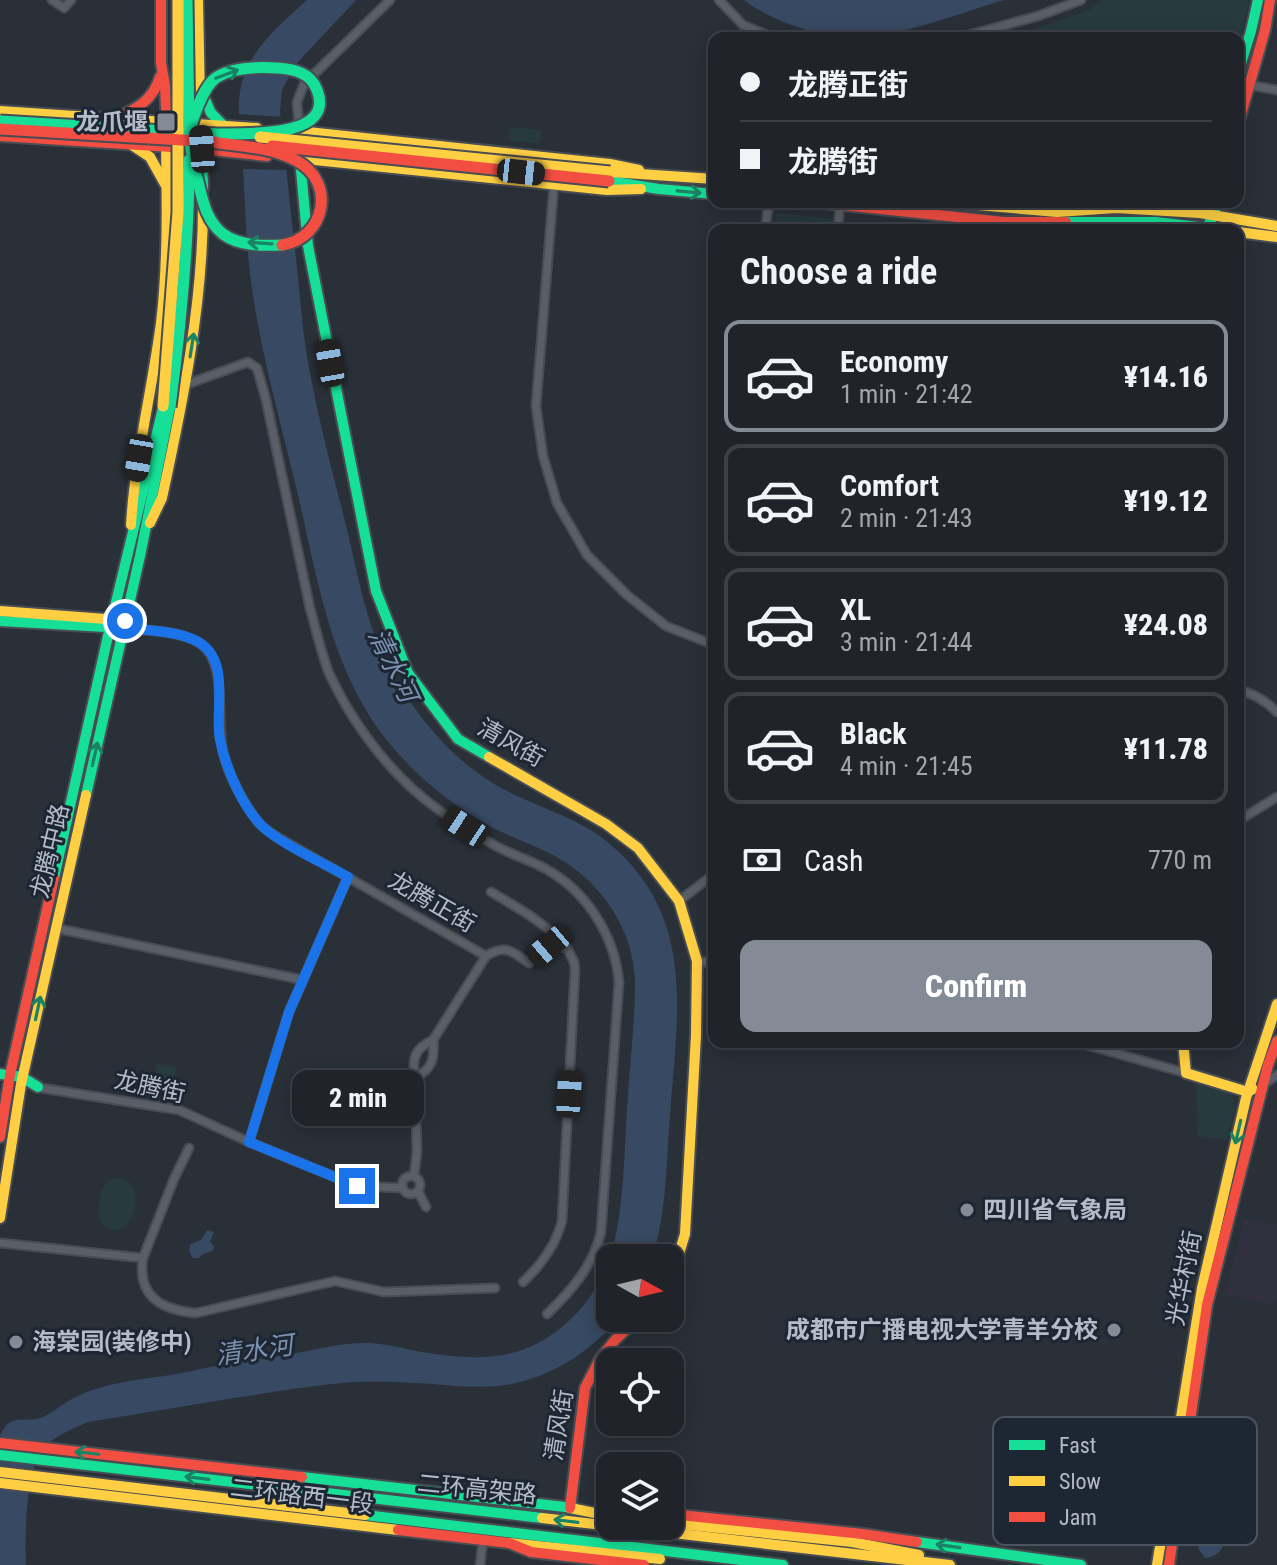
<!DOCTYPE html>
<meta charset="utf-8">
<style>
:root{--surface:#20242a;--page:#2d3036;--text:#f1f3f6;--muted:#a2a4a8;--line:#3d4147;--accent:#848b96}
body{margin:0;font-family:"Roboto Condensed","Noto Sans SC",sans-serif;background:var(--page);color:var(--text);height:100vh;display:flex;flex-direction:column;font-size:30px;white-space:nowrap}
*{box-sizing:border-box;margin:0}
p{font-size:26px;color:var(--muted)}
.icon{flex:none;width:44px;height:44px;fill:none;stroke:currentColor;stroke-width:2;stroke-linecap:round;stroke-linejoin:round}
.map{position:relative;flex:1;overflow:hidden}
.side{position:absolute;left:708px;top:224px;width:536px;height:824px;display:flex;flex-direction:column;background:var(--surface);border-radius:16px;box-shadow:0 4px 20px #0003,0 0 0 2px var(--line)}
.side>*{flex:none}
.banner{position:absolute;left:708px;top:32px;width:536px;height:176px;border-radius:16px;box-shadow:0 4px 20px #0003,0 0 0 2px var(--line);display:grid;align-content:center;height:176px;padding:0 32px;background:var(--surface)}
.needle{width:52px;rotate:98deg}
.controls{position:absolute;left:596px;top:1244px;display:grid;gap:16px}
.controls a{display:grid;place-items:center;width:88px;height:88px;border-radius:16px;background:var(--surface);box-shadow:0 4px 20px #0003,0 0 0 2px var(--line);font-size:40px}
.end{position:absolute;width:36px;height:36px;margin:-18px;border:10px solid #1a73e8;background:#fff;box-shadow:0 0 0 4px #fff}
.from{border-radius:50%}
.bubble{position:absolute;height:56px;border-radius:16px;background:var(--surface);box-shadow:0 4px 20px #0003,0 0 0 2px var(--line);font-size:26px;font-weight:800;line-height:56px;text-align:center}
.car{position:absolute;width:24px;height:48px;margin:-24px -12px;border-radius:10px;box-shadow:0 0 6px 2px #0007;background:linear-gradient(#222 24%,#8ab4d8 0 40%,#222 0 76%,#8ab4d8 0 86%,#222 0)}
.banner b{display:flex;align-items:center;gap:28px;height:76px;font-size:30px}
.banner b+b{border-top:2px solid var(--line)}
.banner i{width:20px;height:20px;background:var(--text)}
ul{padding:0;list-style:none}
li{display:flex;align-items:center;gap:24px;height:112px;margin:0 16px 12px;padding:0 16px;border:4px solid var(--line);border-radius:16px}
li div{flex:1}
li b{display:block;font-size:30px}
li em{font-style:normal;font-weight:800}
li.on{border-color:var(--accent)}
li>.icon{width:72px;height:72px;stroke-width:1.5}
h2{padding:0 32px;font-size:36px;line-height:96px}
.pay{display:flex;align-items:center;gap:20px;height:88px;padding:0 32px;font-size:30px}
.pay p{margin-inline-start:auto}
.primary-button{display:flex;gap:16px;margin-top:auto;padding:16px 32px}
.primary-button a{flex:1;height:92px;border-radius:16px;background:var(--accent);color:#fff;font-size:32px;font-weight:800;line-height:92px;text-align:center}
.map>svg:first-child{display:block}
.medical{fill:#31303e}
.green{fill:#273a3e}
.water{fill:#384963}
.pier{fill:#2a3038}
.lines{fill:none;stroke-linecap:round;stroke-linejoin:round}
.street-casing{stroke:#484c53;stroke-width:11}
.fast-casing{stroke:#484c53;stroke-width:14}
.slow-casing{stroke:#484c53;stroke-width:14}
.jam-casing{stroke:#484c53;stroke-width:14}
.street{stroke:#5a5e66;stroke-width:7}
.fast{stroke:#16e098;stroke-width:10}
.slow{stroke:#ffcf43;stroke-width:10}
.jam{stroke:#f24e42;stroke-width:10}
.fast-bridge-casing{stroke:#484c55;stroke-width:15;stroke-linecap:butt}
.slow-bridge-casing{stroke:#484c55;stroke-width:15;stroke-linecap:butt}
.jam-bridge-casing{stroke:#484c55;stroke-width:15;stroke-linecap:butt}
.fast-bridge{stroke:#16e098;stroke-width:11}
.slow-bridge{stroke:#ffcf43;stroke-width:11}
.jam-bridge{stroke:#f24e42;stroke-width:11}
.oneway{stroke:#1a8366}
.route{stroke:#1a73e8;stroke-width:10}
.poi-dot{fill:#848b96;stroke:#1d2633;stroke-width:3}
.labels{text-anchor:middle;stroke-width:6;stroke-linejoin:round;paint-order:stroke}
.poi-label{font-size:24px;font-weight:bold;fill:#b4bcc9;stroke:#1d2633;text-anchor:end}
.street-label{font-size:24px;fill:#b4bcc9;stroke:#1d2633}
.water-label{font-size:26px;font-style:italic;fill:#7c92b1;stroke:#1d2633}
.key{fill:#1d2633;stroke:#4a5360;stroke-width:2}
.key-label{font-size:22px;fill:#b4bcc9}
</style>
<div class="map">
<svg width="1277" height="1565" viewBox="0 0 1277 1565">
<rect width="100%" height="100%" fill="#2a3038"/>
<!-- medical -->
<path class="medical" d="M1245,1219L1277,1225V1300L1273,1306L1224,1294Z"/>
<!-- green -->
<g class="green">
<path d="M1101,0H1249L1238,52V38H1008L1090,10Z"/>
<path d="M510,127L542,130L540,143L509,141Z"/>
<path d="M776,213L834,219L833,230H774Z"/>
<path d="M157,1063L176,1067L170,1097L151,1093Z"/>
<path d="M1196,1084L1231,1094L1236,1106L1227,1140L1198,1136Z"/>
<path d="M116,1178C154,1178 130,1249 104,1226C95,1217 99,1194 105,1185C109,1180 111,1180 116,1178Z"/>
</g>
<!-- water -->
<g class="water">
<path d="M307,0H356L296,64L282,90L280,112C286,164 291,216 297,267C300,295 302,324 306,351C316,411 332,470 347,529C358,576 367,629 391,671C419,720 456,765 507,791C538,807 577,818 605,840C698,914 677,1013 670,1116C666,1163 667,1213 652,1258H610V1318H620L617,1321C590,1350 559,1372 520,1382C485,1391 452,1385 416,1383C396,1382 375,1381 355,1382C314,1385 274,1392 234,1398C185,1406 137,1414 88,1422C73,1429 50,1437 41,1452C25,1477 25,1535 26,1565H0V1436C11,1410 23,1425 43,1417C52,1413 61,1405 70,1400C108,1379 151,1380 192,1371C223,1364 255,1360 286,1355C314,1350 342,1342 370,1343C388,1344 404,1349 422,1352C446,1356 472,1359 496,1356C552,1350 599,1301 613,1248C624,1204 624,1156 627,1111C629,1069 635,1026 635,984C635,931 601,881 555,856C533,844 509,837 488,825C451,804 417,777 390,744C333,676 318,583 299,499C282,427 261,355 251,282C246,243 245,205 243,166C241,138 235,108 242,82C251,48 282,23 307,0Z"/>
<path d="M744,0H1004C963,12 921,29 879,35C833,41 780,27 744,0Z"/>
<path d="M207,1230L214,1232L210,1242L214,1246L213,1251L203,1254L199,1258H193L189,1251L190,1244L201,1240Z"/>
<path d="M1217,1532L1224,1542C1222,1552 1215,1557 1205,1558L1198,1548C1200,1538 1207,1534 1217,1532Z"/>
</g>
<!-- pier -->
<path class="pier" d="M237,114L284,117L290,170L239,169Z"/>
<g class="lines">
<defs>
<g id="street">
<path d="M52,0L64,8L71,0"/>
<path d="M719,0L743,25L774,38"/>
<path d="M958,38L1038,16L1081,0"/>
<path d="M1249,85L1277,90"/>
<path d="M299,128L297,102L304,84L390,0"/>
<path d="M554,184L536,406L543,456L557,503L587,555L627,595L666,626L714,645"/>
<path d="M765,230L769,202"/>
<path d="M838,230L840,204"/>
<path d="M185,385L248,362L257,368L266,400L310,608C316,629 321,653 329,673C348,715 380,760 415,791C439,812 467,830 496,846C514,856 534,861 551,872C589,895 615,938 619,982L601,1232C593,1266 572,1290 547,1314"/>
<path d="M123,628C147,631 175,630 196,641C231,658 214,723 224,756C230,778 244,804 258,822C263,828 271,833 277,837L486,956L433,1040C435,1059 432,1069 415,1078L417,1152L414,1176"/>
<path d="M1238,690C1253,693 1266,701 1277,712"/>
<path d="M1238,821L1277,797"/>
<path d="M491,892C520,909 544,922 567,948"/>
<path d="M679,901L714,874"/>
<path d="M55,928L303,980"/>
<path d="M486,956C506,944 511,951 529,963L549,946L567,948L574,962L575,970L562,1221C556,1245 541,1265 523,1282"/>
<path d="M697,961L714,963"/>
<path d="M1076,1042L1186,1073"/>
<path d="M415,1078C412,1058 414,1049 433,1040"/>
<path d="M1264,1084L1277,1075"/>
<path d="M35,1087L179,1110L249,1142L357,1186L403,1188"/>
<path d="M249,1142L289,1012L348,877"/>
<circle cx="411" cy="1185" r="9"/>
<path d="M418,1191L426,1207"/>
<path d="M0,1243L143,1258C137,1297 162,1310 196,1313L335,1281L384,1292L495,1288"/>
<path d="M143,1258L174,1179L189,1148"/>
<path d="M480,1565L483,1540"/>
</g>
<g id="fast">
<path d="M1238,73L1251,31L1258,0"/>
<path d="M203,95L211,113L224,126"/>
<path d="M202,145L203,189"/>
<path d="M300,159L308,246L376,591L408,673L458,739L489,757"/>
<path d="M609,181L659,189L714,194"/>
<path d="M1066,222H1156L1224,230"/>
<path d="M1205,230L1214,215L1217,202"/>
<path d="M0,621L123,628"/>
<path d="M86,795L140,556L170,407"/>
<path d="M54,878L110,627L163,408"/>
<path d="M0,1074L22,1077L38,1087"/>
<path d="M0,1455L542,1518"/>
<path d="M302,1477L574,1508"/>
<path d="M365,1515L783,1565"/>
<path d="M917,1542L1081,1565"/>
</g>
<g id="slow">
<path d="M198,0L200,101"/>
<path d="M0,111L257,128"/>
<path d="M289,130L610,164L639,170"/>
<path d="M132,145L150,157L165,184"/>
<path d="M295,158L607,190L641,189"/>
<path d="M610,172L714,179"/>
<path d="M943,202L1057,212L1116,208L1200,213L1277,226"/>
<path d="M1238,232L1277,237"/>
<path d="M150,523L162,498C183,401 203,304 203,205"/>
<path d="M131,525C135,457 152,391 161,323C168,265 167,202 166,144"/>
<path d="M0,611L119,620"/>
<path d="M489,757L606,824L638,848L679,901L697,961L696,1035L685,1234L674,1270L670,1276"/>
<path d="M1183,1042L1186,1073L1248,1092L1253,1089"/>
<path d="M0,1218L21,1084L86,795"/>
<path d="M0,1472L365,1515"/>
<path d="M0,1483L398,1530"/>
<path d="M570,1508L610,1516"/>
<path d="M542,1518L950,1565"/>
<path d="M670,1523L852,1542L919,1555"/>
<path d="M509,1543L660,1559"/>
<path d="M1157,1565L1202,1288L1246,1098L1277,1004"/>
</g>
<g id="jam">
<path d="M161,0V63L165,86L167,128"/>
<path d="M116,118C137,109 153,100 160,77"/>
<path d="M1238,125L1265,30L1270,0"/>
<path d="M0,136L202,149L267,156"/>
<path d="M814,202L1004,222H1066"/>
<path d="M0,1137L10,1075L54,878"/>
<path d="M0,1443L302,1477"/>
<path d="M570,1508L585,1388L600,1359L615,1340L638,1318"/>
<path d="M670,1514L863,1534L917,1542"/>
<path d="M398,1530L509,1543L531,1552L644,1565"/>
<path d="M1169,1565L1207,1305L1268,1065L1277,1041"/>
</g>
</defs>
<!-- street casing -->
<use href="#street" class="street-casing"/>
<!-- fast casing -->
<use href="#fast" class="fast-casing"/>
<!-- slow casing -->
<use href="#slow" class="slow-casing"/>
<!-- jam casing -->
<use href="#jam" class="jam-casing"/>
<!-- street -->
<use href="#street" class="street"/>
<!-- fast -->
<use href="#fast" class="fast"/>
<!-- slow -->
<use href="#slow" class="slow"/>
<!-- jam -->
<use href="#jam" class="jam"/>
<defs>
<g id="fast-bridge">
<path d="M187,0L189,131"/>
<path d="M0,121L215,134"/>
<path d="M211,134C237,133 337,141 317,90C311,73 294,69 277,68C259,67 233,67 217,77C204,85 190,122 190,137C190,149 194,162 196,174C202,195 204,219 223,234C239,246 263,246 282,245"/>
<path d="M170,407C181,325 189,243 189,160"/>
</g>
<g id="slow-bridge">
<path d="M260,137L610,172"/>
<path d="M163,406L178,212V0"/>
</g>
<g id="jam-bridge">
<path d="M0,129L215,142"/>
<path d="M211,142C239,146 272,147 297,161C336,182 326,238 282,245"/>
<path d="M272,146L609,181"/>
</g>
</defs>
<!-- fast-bridge casing -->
<use href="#fast-bridge" class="fast-bridge-casing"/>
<!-- slow-bridge casing -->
<use href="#slow-bridge" class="slow-bridge-casing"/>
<!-- jam-bridge casing -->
<use href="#jam-bridge" class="jam-bridge-casing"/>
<!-- fast-bridge -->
<use href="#fast-bridge" class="fast-bridge"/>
<!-- slow-bridge -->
<use href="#slow-bridge" class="slow-bridge"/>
<!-- jam-bridge -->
<use href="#jam-bridge" class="jam-bridge"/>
</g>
<!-- one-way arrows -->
<defs><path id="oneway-shaft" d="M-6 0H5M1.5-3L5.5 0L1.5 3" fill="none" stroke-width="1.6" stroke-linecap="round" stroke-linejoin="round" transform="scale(2)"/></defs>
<g class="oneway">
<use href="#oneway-shaft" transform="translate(227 74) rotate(-21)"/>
<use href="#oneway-shaft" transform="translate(689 192) rotate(5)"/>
<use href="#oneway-shaft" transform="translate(260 243) rotate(-176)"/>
<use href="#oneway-shaft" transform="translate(192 345) rotate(-81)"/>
<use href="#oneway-shaft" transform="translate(95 754) rotate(-77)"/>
<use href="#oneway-shaft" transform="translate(38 1008) rotate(-78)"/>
<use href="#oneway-shaft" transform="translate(1238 1132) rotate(103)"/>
<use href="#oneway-shaft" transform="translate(87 1453) rotate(-174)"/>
<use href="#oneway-shaft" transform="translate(197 1478) rotate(-173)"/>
<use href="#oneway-shaft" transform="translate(566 1521) rotate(-173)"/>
<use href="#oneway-shaft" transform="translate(948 1546) rotate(-172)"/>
</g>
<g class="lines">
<!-- route -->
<path class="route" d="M125,621L112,620L110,627C133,629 181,630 200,643C231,663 214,710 220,740C226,768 240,801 259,823C276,842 324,863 348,877L289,1012L249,1142L357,1186"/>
</g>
<!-- markers -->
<g class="poi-dot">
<rect x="156" y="112" width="20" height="20" rx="4"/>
<circle cx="967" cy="1210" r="8"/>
<circle cx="1114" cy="1330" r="8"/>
<circle cx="16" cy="1342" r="8"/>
</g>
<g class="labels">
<!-- poi labels -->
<g class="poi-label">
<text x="148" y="130">龙爪堰</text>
<text x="983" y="1218" text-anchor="start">四川省气象局</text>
<text x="1098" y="1338">成都市广播电视大学青羊分校</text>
<text x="32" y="1350" text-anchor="start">海棠园(装修中)</text>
</g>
<!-- street labels -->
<g class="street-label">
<text transform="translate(511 743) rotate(29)" y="8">清风街</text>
<text transform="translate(50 851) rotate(-77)" y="8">龙腾中路</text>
<text transform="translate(432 902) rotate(30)" y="8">龙腾正街</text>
<text transform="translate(150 1087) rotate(12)" y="8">龙腾街</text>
<text transform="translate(1184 1278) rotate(-79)" y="8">光华村街</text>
<text transform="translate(559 1425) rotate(-81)" y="8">清风街</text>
<text transform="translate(477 1489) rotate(6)" y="8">二环高架路</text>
<text transform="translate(302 1496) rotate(7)" y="8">二环路西一段</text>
</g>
<!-- water labels -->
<g class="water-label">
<text transform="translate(393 665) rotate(64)" y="9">清水河</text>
<text transform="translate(254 1350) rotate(-8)" y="9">清水河</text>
</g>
</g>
<!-- legend -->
<rect x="993" y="1417" width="264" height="128" rx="12" class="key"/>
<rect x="1009" y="1440" width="36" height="10" fill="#16e098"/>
<rect x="1009" y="1476" width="36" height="10" fill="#ffcf43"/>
<rect x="1009" y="1512" width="36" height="10" fill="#f24e42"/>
<g class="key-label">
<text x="1059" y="1453">Fast</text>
<text x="1059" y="1489">Slow</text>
<text x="1059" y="1525">Jam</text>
</g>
</svg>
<div class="controls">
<a><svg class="needle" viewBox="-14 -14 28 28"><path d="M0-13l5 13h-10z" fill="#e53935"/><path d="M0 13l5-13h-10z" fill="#a2a4a8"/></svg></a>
<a><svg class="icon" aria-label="locate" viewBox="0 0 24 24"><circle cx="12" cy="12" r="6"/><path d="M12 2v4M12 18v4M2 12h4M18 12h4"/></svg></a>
<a><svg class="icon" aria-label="layers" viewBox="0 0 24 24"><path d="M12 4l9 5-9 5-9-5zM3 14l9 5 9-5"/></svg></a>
</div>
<i class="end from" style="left:125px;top:621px"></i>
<i class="end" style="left:357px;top:1186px"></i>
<div class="bubble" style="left:292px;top:1070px;width:132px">2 min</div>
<i class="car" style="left:202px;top:149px;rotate:356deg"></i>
<i class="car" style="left:521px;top:172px;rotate:96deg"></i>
<i class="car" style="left:330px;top:363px;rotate:350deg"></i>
<i class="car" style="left:139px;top:458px;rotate:190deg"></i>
<i class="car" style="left:465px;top:827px;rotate:303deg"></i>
<i class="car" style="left:549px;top:946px;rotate:230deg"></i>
<i class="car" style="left:569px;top:1094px;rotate:3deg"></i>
<div class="banner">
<b><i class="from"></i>龙腾正街</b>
<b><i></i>龙腾街</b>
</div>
<section class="side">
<h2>Choose a ride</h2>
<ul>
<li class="on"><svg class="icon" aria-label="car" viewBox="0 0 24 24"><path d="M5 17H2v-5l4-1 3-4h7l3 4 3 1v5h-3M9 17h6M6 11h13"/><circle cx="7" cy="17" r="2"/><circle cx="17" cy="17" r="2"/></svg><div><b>Economy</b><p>1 min · 21:42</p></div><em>¥14.16</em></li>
<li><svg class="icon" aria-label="car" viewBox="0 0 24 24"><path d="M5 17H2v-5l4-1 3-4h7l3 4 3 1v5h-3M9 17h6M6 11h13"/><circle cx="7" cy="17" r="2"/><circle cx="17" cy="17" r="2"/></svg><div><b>Comfort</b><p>2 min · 21:43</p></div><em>¥19.12</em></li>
<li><svg class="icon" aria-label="car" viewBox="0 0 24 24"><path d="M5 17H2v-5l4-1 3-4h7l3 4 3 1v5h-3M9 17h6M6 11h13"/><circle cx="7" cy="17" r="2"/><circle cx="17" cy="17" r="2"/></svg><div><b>XL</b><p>3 min · 21:44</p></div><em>¥24.08</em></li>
<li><svg class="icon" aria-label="car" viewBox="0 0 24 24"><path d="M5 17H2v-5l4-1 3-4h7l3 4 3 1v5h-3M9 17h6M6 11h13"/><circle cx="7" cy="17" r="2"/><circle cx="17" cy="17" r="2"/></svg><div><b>Black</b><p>4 min · 21:45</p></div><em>¥11.78</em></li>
</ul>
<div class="pay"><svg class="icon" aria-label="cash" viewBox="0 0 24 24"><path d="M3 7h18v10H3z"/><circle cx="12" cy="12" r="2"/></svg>Cash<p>770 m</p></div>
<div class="primary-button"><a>Confirm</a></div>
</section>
</div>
